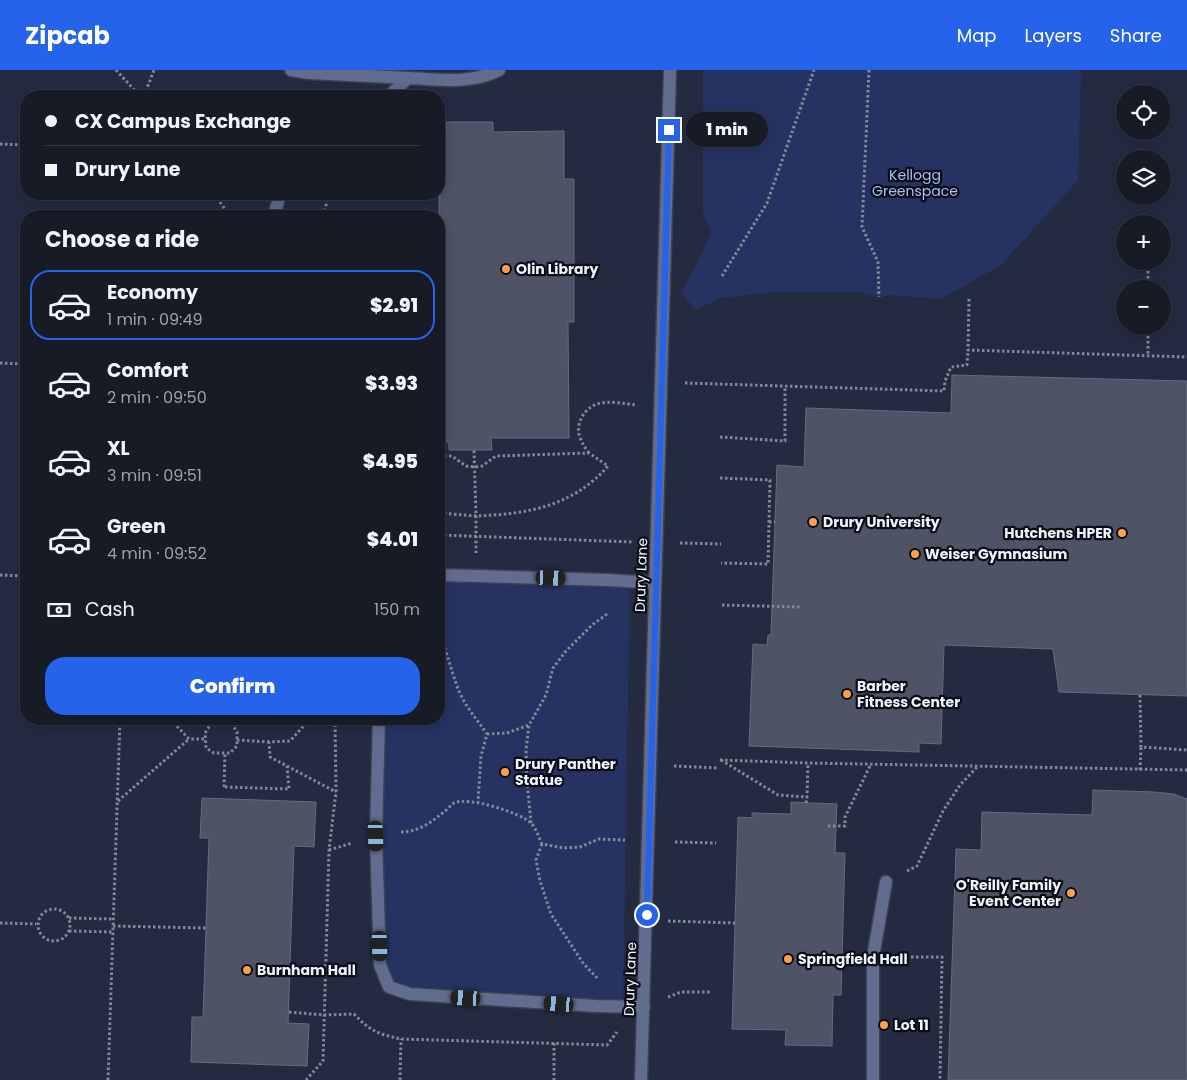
<!DOCTYPE html>
<meta charset="utf-8">
<style>
:root{--surface:#161b26;--page:#1f242e;--text:#f1f3f6;--muted:#9ea1a7;--line:#353943;--accent:#2563eb}
body{margin:0;font-family:Poppins,sans-serif;background:var(--page);color:var(--text);height:100vh;display:flex;flex-direction:column;font-size:19px;white-space:nowrap}
*{box-sizing:border-box;margin:0}
p{font-size:16px;color:var(--muted)}
.icon{flex:none;width:28px;height:28px;fill:none;stroke:currentColor;stroke-width:2;stroke-linecap:round;stroke-linejoin:round}
.map{position:relative;flex:1;overflow:hidden}
.details{position:absolute;left:20px;top:140px;width:425px;height:515px;display:flex;flex-direction:column;background:var(--surface);border-radius:20px;box-shadow:0 2px 12px #0003,0 0 0 1px var(--line)}
.details>*{flex:none}
.banner{position:absolute;left:20px;top:20px;width:425px;height:110px;border-radius:20px;box-shadow:0 2px 12px #0003,0 0 0 1px var(--line);display:grid;align-content:center;height:110px;padding:0 25px;background:var(--surface)}
.tools{position:absolute;left:1116px;top:15px;display:grid;gap:10px}
.tools a{display:grid;place-items:center;width:55px;height:55px;border-radius:50%;background:var(--surface);box-shadow:0 2px 12px #0003,0 0 0 1px var(--line);font-size:25px}
.end{position:absolute;width:22px;height:22px;margin:-11px;border:6px solid #2563eb;background:#fff;box-shadow:0 0 0 2px #fff}
.from{border-radius:50%}
.bubble{position:absolute;height:35px;border-radius:18px;background:var(--surface);box-shadow:0 2px 12px #0003,0 0 0 1px var(--line);font-size:16px;font-weight:800;line-height:35px;text-align:center}
.car{position:absolute;width:15px;height:30px;margin:-15px -8px;border-radius:6px;box-shadow:0 0 4px 1px #0007;background:linear-gradient(#222 24%,#8ab4d8 0 40%,#222 0 76%,#8ab4d8 0 86%,#222 0)}
.banner b{display:flex;align-items:center;gap:18px;height:48px;font-size:19px}
.banner b+b{border-top:1px solid var(--line)}
.banner i{width:12px;height:12px;background:var(--text)}
ul{padding:0;list-style:none}
li{display:flex;align-items:center;gap:15px;height:70px;margin:0 10px 8px;padding:0 15px;border:2px solid transparent;border-radius:20px}
li div{flex:1}
li b{display:block;font-size:19px}
li em{font-style:normal;font-weight:800}
li.on{border-color:var(--accent)}
li>.icon{width:45px;height:45px;stroke-width:1.5}
h2{padding:0 25px;font-size:22px;line-height:60px}
.pay{display:flex;align-items:center;gap:12px;height:55px;padding:0 25px;font-size:19px}
.pay p{margin-inline-start:auto}
.action{display:flex;gap:10px;margin-top:auto;padding:10px 25px}
.action a{flex:1;height:58px;border-radius:20px;background:var(--accent);color:#fff;font-size:20px;font-weight:800;line-height:58px;text-align:center}
header{display:flex;align-items:center;gap:30px;box-sizing:border-box;height:70px;padding:0 25px;background:var(--accent);color:#fff}
header strong{font-size:24px}
nav{display:flex;gap:28px;margin-inline-start:auto;font-size:18px}
.map>svg:first-child{display:block}
.built{fill:#242b41;fill-rule:evenodd}
.green{fill:#263262}
.building{fill:#4e5466;stroke:#646b7e}
.lines{fill:none;stroke-linecap:round;stroke-linejoin:round}
.service-casing{stroke:#3b4150;stroke-width:15}
.minor-casing{stroke:#3b4150;stroke-width:15}
.path{stroke:#838895;stroke-width:3;stroke-dasharray:2.5 2.5;stroke-linecap:butt}
.service{stroke:#616c8f;stroke-width:12}
.minor{stroke:#616c8f;stroke-width:12}
.route{stroke:#2563eb;stroke-width:6}
.poi-dot{fill:#f99f4d;stroke:#0b0d14;stroke-width:2}
.labels{text-anchor:middle;stroke-width:4.5;stroke-linejoin:round;paint-order:stroke}
.park-label{font-size:14px;fill:#aabffe;stroke:#0b0d14}
.poi-label{font-size:14px;font-weight:bold;fill:#f0f4ff;stroke:#0b0d14;text-anchor:start}
.street-label{font-size:14px;fill:#f0f4ff;stroke:#0b0d14}
</style>
<header>
<strong>Zipcab</strong>
<nav><a>Map</a><a>Layers</a><a>Share</a></nav>
</header>
<div class="map">
<svg width="1187" height="1010" viewBox="0 0 1187 1010">
<rect width="100%" height="100%" fill="#1e2433"/>
<!-- built -->
<path class="built" d="M0,0H1187V1010H0ZM1125,24H1162V61H1125ZM26,26H439V124H26ZM1125,89H1162V126H1125ZM26,146H439V649H26ZM1125,154H1162V191H1125ZM1125,219H1162V256H1125Z"/>
<!-- green -->
<g class="green">
<path d="M703,0H1081L1078,110L1001,195L941,229L893,225L879,227L859,222H775L721,228L695,240L681,221L693,202L711,163L703,142Z"/>
<path d="M439,505L630,512L623,937L389,917L380,895L379,649H439Z"/>
</g>
<!-- building -->
<g class="building">
<path d="M446,52H493V62L564,61V109H574V252H568L569,368H491L492,380H449V372H439V60H446Z"/>
<path d="M952,305L1187,311V626L1059,622L1053,579L944,575L941,674L919,673V682L749,676L753,574L767,575L768,565H771L777,395L804,397L806,338L951,343Z"/>
<path d="M1093,720L1154,722L1174,724L1187,729V1010H948L956,779L981,780L982,742L1092,745Z"/>
<path d="M202,728L316,732L314,777L294,776L288,953L309,954L307,996L191,992L192,947H203L209,768H200Z"/>
<path d="M791,732L837,734L835,783H845L841,925H833L832,976L785,975L786,960L732,959L738,747L752,748V743L791,744Z"/>
</g>
<g class="lines">
<defs>
<g id="service">
<path d="M291,0L309,3L408,8"/>
<path d="M389,26L408,8C438,9 471,15 499,0"/>
<path d="M274,146L280,124"/>
<path d="M439,505L608,510L655,513"/>
<path d="M379,649L376,766L380,895L389,917L410,924L596,936L644,937"/>
<path d="M873,1010V887L886,812"/>
</g>
<path id="minor" d="M641,1010L670,0"/>
</defs>
<!-- service casing -->
<use href="#service" class="service-casing"/>
<!-- minor casing -->
<use href="#minor" class="minor-casing"/>
<!-- path -->
<g class="path">
<path d="M116,0L140,26"/>
<path d="M869,0L862,157L878,192L879,227"/>
<path d="M144,26L154,0"/>
<path d="M0,74L26,75"/>
<path d="M214,124L230,146"/>
<path d="M324,146L328,124"/>
<path d="M1148,151V154"/>
<path d="M1148,191V219"/>
<path d="M722,206L767,133L814,0"/>
<path d="M969,229L968,280L1187,287"/>
<path d="M1148,256V285"/>
<path d="M0,293L26,294"/>
<path d="M685,313L944,321L945,311L951,297L967,295L968,280"/>
<path d="M720,367L785,371V317"/>
<path d="M589,383C586,379 583,375 581,370C574,356 583,339 597,334C609,330 625,334 637,335"/>
<path d="M439,386H452L466,396L475,397L482,396L496,386L589,383L608,396C572,437 527,444 476,446V483"/>
<path d="M720,408L770,410L768,494L721,493"/>
<path d="M439,443L476,446L474,380"/>
<path d="M769,452H775"/>
<path d="M439,465L633,472"/>
<path d="M680,473L721,474"/>
<path d="M0,505L26,506"/>
<path d="M722,535L800,537"/>
<path d="M439,564C447,580 450,597 456,613C462,633 476,648 487,664L481,686L478,732"/>
<path d="M1140,625L1141,677L1187,680"/>
<path d="M170,649L189,669H205"/>
<path d="M310,649L290,671L269,672L270,687L336,722"/>
<path d="M211,654H232L237,662V676L230,683H214L206,678L205,663Z"/>
<path d="M487,664L507,663L529,655"/>
<path d="M237,670L269,672"/>
<path d="M720,690L808,693L1187,700"/>
<path d="M721,690L778,725L807,727L808,693"/>
<path d="M674,696L719,698"/>
<path d="M1140,700L1141,678"/>
<path d="M224,717L225,683"/>
<path d="M225,717L289,719L287,696"/>
<path d="M118,731L189,669"/>
<path d="M806,733L807,727"/>
<path d="M531,753L527,711L526,680L529,655L546,625L553,598L566,581L592,555L607,544"/>
<path d="M828,756H845V747L871,694"/>
<path d="M401,762C418,762 432,752 445,741C448,739 451,735 454,733C468,726 521,743 531,753C536,758 539,768 542,774L564,778L580,777L599,769L625,770"/>
<path d="M675,772L716,773"/>
<path d="M542,774L536,790L540,811L551,844L583,893L597,908"/>
<path d="M329,780L352,773"/>
<path d="M907,801L917,796L943,741L960,715L978,696"/>
<circle cx="54" cy="855" r="16"/>
<path d="M69,848L113,849"/>
<path d="M668,851L735,853"/>
<path d="M0,853L36,854"/>
<path d="M113,856L206,858"/>
<path d="M69,861L113,862"/>
<path d="M896,887H942L940,1010"/>
<path d="M668,927L681,922H712"/>
<path d="M289,942L324,945L354,944C370,961 378,964 401,969L607,975L617,962"/>
<path d="M554,973V1010"/>
<path d="M108,1010L120,649"/>
<path d="M306,1010L323,991L329,780L336,722L335,649"/>
<path d="M400,1010L401,969"/>
</g>
<!-- service -->
<use href="#service" class="service"/>
<!-- minor -->
<use href="#minor" class="minor"/>
</g>
<g class="lines">
<!-- route -->
<path class="route" d="M647,845L669,60"/>
</g>
<!-- markers -->
<g class="poi-dot">
<circle cx="506" cy="199" r="5"/>
<circle cx="813" cy="452" r="5"/>
<circle cx="1122" cy="463" r="5"/>
<circle cx="915" cy="484" r="5"/>
<circle cx="847" cy="624" r="5"/>
<circle cx="505" cy="702" r="5"/>
<circle cx="1071" cy="823" r="5"/>
<circle cx="788" cy="889" r="5"/>
<circle cx="247" cy="900" r="5"/>
<circle cx="884" cy="955" r="5"/>
</g>
<g class="labels">
<!-- park labels -->
<g class="park-label">
<text x="915" y="110">Kellogg<tspan x="915" dy="16">Greenspace</tspan></text>
</g>
<!-- poi labels -->
<g class="poi-label">
<text x="516" y="204">Olin Library</text>
<text x="823" y="457">Drury University</text>
<text x="1112" y="468" text-anchor="end">Hutchens HPER</text>
<text x="925" y="489">Weiser Gymnasium</text>
<text x="857" y="621">Barber<tspan x="857" dy="16">Fitness Center</tspan></text>
<text x="515" y="699">Drury Panther<tspan x="515" dy="16">Statue</tspan></text>
<text x="1061" y="820" text-anchor="end">O'Reilly Family<tspan x="1061" dy="16">Event Center</tspan></text>
<text x="798" y="894">Springfield Hall</text>
<text x="257" y="905">Burnham Hall</text>
<text x="894" y="960">Lot 11</text>
</g>
<!-- street labels -->
<g class="street-label">
<text transform="translate(641 505) rotate(-88)" y="5">Drury Lane</text>
<text transform="translate(630 909) rotate(-88)" y="5">Drury Lane</text>
</g>
</g>
</svg>
<div class="tools">
<a><svg class="icon" aria-label="locate" viewBox="0 0 24 24"><circle cx="12" cy="12" r="6"/><path d="M12 2v4M12 18v4M2 12h4M18 12h4"/></svg></a>
<a><svg class="icon" aria-label="layers" viewBox="0 0 24 24"><path d="M12 4l9 5-9 5-9-5zM3 14l9 5 9-5"/></svg></a>
<a>+</a>
<a>−</a>
</div>
<i class="end from" style="left:647px;top:845px"></i>
<i class="end" style="left:669px;top:60px"></i>
<div class="bubble" style="left:686px;top:42px;width:82px">1 min</div>
<i class="car" style="left:551px;top:508px;rotate:92deg"></i>
<i class="car" style="left:376px;top:766px;rotate:178deg"></i>
<i class="car" style="left:380px;top:876px;rotate:178deg"></i>
<i class="car" style="left:466px;top:928px;rotate:273deg"></i>
<i class="car" style="left:559px;top:934px;rotate:274deg"></i>
<div class="banner">
<b><i class="from"></i>CX Campus Exchange</b>
<b><i></i>Drury Lane</b>
</div>
<section class="details">
<h2>Choose a ride</h2>
<ul>
<li class="on"><svg class="icon" aria-label="car" viewBox="0 0 24 24"><path d="M5 17H2v-5l4-1 3-4h7l3 4 3 1v5h-3M9 17h6M6 11h13"/><circle cx="7" cy="17" r="2"/><circle cx="17" cy="17" r="2"/></svg><div><b>Economy</b><p>1 min · 09:49</p></div><em>$2.91</em></li>
<li><svg class="icon" aria-label="car" viewBox="0 0 24 24"><path d="M5 17H2v-5l4-1 3-4h7l3 4 3 1v5h-3M9 17h6M6 11h13"/><circle cx="7" cy="17" r="2"/><circle cx="17" cy="17" r="2"/></svg><div><b>Comfort</b><p>2 min · 09:50</p></div><em>$3.93</em></li>
<li><svg class="icon" aria-label="car" viewBox="0 0 24 24"><path d="M5 17H2v-5l4-1 3-4h7l3 4 3 1v5h-3M9 17h6M6 11h13"/><circle cx="7" cy="17" r="2"/><circle cx="17" cy="17" r="2"/></svg><div><b>XL</b><p>3 min · 09:51</p></div><em>$4.95</em></li>
<li><svg class="icon" aria-label="car" viewBox="0 0 24 24"><path d="M5 17H2v-5l4-1 3-4h7l3 4 3 1v5h-3M9 17h6M6 11h13"/><circle cx="7" cy="17" r="2"/><circle cx="17" cy="17" r="2"/></svg><div><b>Green</b><p>4 min · 09:52</p></div><em>$4.01</em></li>
</ul>
<div class="pay"><svg class="icon" aria-label="cash" viewBox="0 0 24 24"><path d="M3 7h18v10H3z"/><circle cx="12" cy="12" r="2"/></svg>Cash<p>150 m</p></div>
<div class="action"><a>Confirm</a></div>
</section>
</div>
